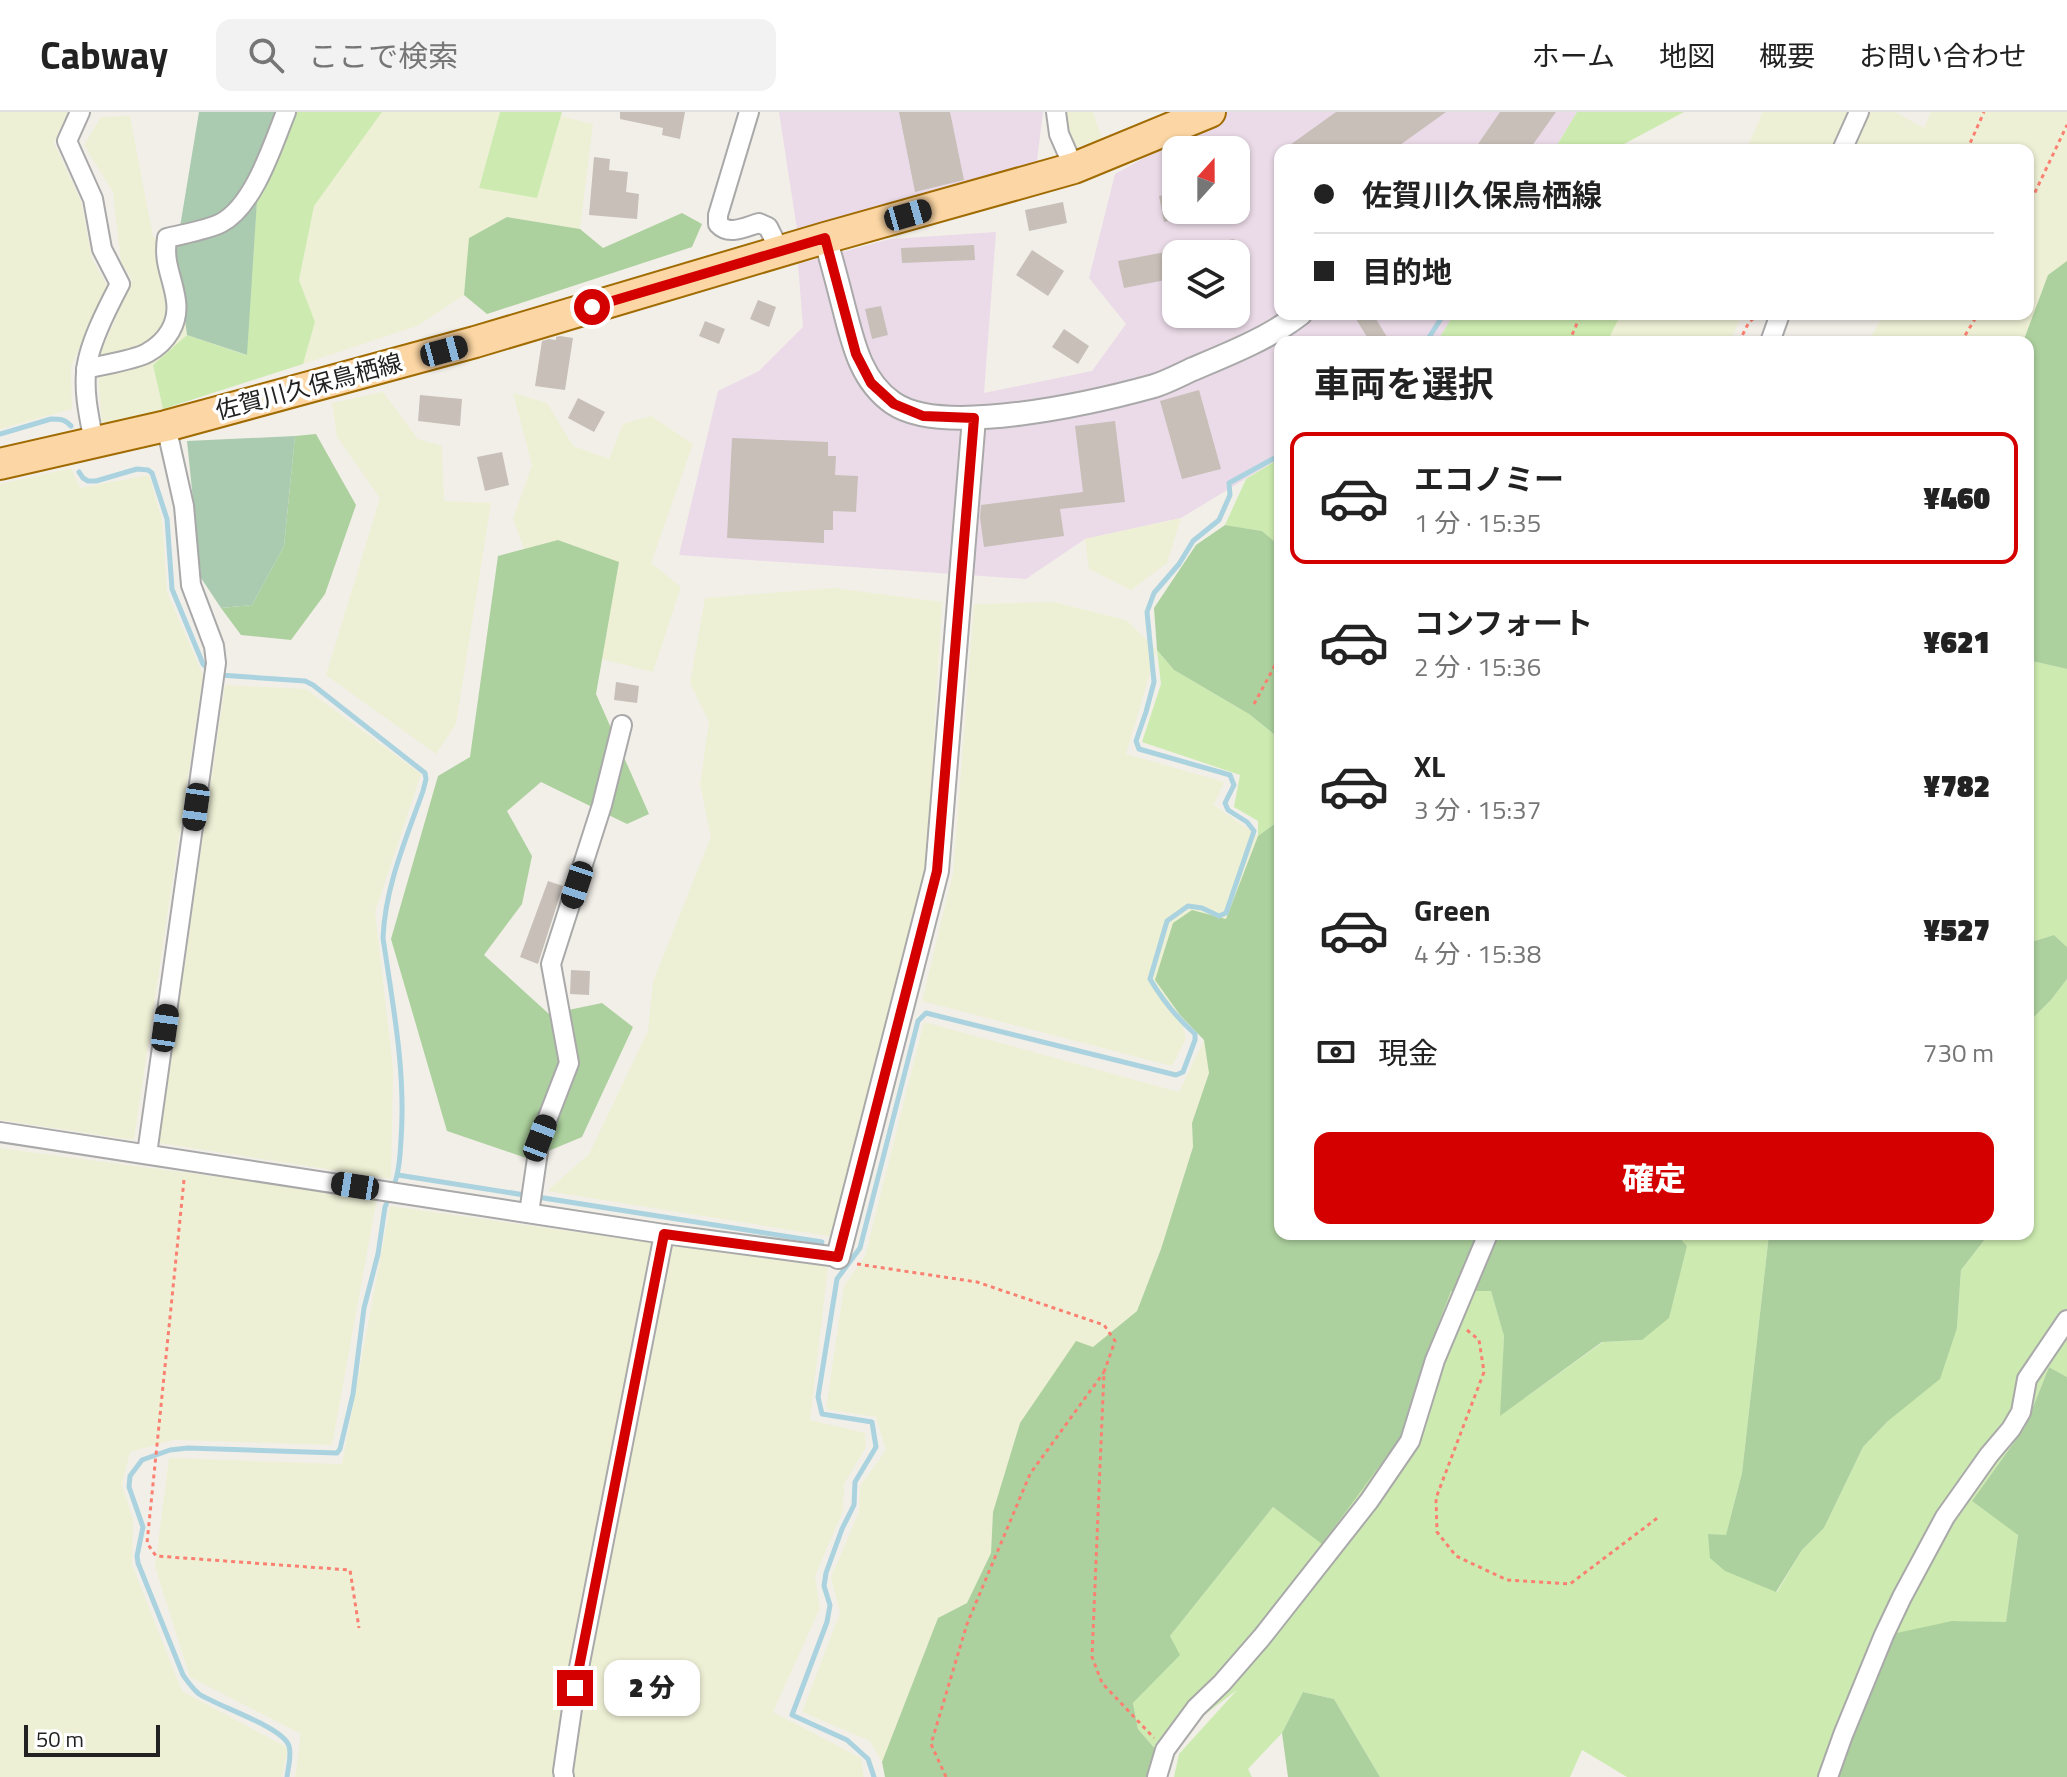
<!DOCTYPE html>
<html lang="ja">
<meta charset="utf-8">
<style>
:root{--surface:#fff;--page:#f2f2f2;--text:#222;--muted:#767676;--line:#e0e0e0;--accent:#d40000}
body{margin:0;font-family:"Titillium Web","Noto Sans JP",sans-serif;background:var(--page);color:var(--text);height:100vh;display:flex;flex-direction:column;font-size:30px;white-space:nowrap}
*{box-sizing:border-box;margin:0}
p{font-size:26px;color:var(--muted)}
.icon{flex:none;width:44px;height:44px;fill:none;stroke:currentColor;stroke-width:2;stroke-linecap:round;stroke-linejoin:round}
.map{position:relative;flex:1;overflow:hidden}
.sheet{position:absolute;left:1274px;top:224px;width:760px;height:904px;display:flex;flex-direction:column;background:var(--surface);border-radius:16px;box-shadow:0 2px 6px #0004}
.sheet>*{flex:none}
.hud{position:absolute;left:1274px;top:32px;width:760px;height:176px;border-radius:16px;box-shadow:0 2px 6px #0004;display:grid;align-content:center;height:176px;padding:0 40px;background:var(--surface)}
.needle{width:52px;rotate:21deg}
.fabs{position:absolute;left:1162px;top:24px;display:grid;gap:16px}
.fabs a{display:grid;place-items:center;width:88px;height:88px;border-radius:16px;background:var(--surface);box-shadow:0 2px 6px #0004;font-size:40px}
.scale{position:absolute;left:24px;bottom:20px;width:136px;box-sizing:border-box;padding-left:8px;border:4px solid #222;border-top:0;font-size:22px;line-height:28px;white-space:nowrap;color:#222;-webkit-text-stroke:6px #fff;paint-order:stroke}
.end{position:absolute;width:36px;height:36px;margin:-18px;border:10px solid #d40000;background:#fff;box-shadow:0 0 0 4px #fff}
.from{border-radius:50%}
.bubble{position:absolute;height:56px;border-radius:16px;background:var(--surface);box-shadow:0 2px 6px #0004;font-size:26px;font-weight:800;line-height:56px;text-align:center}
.car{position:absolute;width:24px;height:48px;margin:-24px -12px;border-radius:10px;box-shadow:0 0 6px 2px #0007;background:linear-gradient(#222 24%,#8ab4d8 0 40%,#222 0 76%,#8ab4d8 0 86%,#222 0)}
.hud b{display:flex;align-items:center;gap:28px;height:76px;font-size:30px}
.hud b+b{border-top:2px solid var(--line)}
.hud i{width:20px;height:20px;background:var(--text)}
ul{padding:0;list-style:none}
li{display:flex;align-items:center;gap:24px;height:132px;margin:0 16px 12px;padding:0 24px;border:4px solid transparent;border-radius:16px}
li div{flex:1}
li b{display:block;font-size:30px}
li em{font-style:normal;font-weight:800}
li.active{border-color:var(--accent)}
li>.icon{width:72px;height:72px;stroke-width:1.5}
h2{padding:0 40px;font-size:36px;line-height:96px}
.pay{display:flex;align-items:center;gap:20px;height:88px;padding:0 40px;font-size:30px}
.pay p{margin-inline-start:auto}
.primary-button{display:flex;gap:16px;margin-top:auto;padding:16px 40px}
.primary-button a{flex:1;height:92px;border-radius:16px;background:var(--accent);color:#fff;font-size:32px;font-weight:800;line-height:92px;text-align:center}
header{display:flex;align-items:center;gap:48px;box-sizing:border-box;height:112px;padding:0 40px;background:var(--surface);border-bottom:2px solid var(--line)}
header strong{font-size:38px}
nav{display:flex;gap:44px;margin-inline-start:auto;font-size:28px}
.search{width:560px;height:72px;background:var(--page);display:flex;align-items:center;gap:20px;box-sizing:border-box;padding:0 28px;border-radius:16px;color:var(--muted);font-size:30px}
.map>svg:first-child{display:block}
.industrial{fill:#ebdbe8;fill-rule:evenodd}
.farmland{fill:#eef0d5}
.grass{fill:#cdebb0}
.forest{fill:#add19e}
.cemetery{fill:#aacbaf}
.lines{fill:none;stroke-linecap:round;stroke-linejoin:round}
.stream{stroke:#aad3df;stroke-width:5}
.building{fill:#c7bfb8}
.minor-casing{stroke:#a9a9a9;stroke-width:22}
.tertiary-casing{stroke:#a9a9a9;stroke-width:26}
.primary-casing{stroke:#a06b00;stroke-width:34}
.path{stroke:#fa8072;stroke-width:3;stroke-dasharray:4 4;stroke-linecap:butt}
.minor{stroke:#fff;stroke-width:18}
.tertiary{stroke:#fff;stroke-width:22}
.primary{stroke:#fcd6a4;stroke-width:30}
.route{stroke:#d40000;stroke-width:10}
.labels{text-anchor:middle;stroke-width:7;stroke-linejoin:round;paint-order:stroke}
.street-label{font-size:24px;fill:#222;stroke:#fff}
</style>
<header>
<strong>Cabway</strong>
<div class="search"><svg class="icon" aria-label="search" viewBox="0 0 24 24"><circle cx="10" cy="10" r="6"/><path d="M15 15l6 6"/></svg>ここで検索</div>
<nav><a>ホーム</a><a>地図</a><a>概要</a><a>お問い合わせ</a></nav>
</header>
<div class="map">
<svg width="2067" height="1665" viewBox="0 0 2067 1665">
<rect width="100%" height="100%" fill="#f2efe9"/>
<!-- industrial -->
<g class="industrial">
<path d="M779,0H1043L1036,57L797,117Z"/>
<path d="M1227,0H1577L1554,38H1280V202H1454L1437,230H1280V346L1181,406L1085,427L1026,467L679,443L718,279L759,259L803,215L798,152L890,127L996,120L984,281L1092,259L1126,212L1089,166L1115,62ZM1176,38H1236V98H1176ZM1176,142H1236V202H1176Z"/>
</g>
<!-- farmland -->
<g class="farmland">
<path d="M0,0H68L54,31L81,89L92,147L107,173L71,255L72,297L0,317Z"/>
<path d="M382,0H500L479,75L537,86L561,4L593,12L580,117L507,105L470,126L464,183L417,214L303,252L315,210L299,168L314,94Z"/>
<path d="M1064,0H1093L1102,27L1074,36Z"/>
<path d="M1763,0H1895L1924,16L1931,0H2067V149L2048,163L2023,230H1868L1884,202H2028V38H1746Z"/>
<path d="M130,4L153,125L176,139L187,223L153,253L163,297L102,314L97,249L132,168L121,150L113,80L84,33L101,5Z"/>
<path d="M1621,202H1742L1730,230H1607Z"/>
<path d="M383,280L418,327L442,334L444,389L491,391L456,612L436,642L326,563L380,386L337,325L332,291Z"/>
<path d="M513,281L547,291L573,334L609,347L623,312L651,304L693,332L651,451L681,475L653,560L602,547L619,450L558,428L524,437L513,407L532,353Z"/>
<path d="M71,356L80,376L149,363L162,408L167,480L203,563L134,1028L0,1008V372Z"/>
<path d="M1181,406L1167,451L1131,478L1089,457L1085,427Z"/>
<path d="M834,476L942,490L926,756L834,1125L547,1079L589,1042L648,919L653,870L711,725L700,672L709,610L690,571L705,486Z"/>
<path d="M1054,490L1126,508L1157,538L1126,642L1224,670L1214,693L1258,724L1226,807L1192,799L1155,868L1180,903L1186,926L1172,954L922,889L953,761L974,492Z"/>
<path d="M225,573L306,577L421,662L375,800L393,956L391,1067L159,1031Z"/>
<path d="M924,910L1179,980L1204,928L1209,961L1192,1011L1193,1035L1161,1137L1137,1199L1093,1236L1020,1311L993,1400L991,1441L967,1491L938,1506L882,1650L870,1629L802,1600L840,1501L831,1465L859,1400L860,1374L886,1338L876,1305L826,1297L844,1174L865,1144Z"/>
<path d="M0,1036L377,1086L332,1333L173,1328L130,1340L122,1373L133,1407L132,1453L182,1579L288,1636L282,1665H0Z"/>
<path d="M390,1094L828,1155L810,1308L865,1321L866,1335L844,1372L843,1399L815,1464L820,1496L773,1600L861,1646L864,1665H295L301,1622L190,1565L155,1455L169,1346L342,1352Z"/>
</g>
<!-- grass -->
<g class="grass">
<path d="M281,0H382L314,94L299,168L315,210L303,252L163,297L153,253L187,223L246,243L259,58Z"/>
<path d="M500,0H562L537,86L479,76Z"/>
<path d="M1577,0H1684L1624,32L1622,38H1554Z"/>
<path d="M1454,202H1621L1607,230H1437Z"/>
<path d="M1280,346V434L1262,419L1225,413L1246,367Z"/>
<path d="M1157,538L1174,558L1249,602L1280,627V708L1258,724V709L1234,695L1240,663L1142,630L1161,572Z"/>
<path d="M2028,548L2067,557V835L2054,823L2028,831Z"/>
<path d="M2067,867V1265L2049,1255L2025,1315L1972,1389L2018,1422L2006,1511L1952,1509L1835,1665H1627L1582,1638L1570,1665H1380L1334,1587L1303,1580L1282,1621L1248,1657L1252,1665H1174L1179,1642L1237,1578L1157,1639L1138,1617L1133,1591L1179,1543L1170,1524L1273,1395L1323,1432L1431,1232L1451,1179H1491L1504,1223L1501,1303L1603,1230L1642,1228L1687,1134L1676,1122H1769L1742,1361L1726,1424L1709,1422L1777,1480L1802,1438L1824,1416L1863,1335L1888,1309L1957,1216L1961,1158L1989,1122H2028V911L2051,888Z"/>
</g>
<!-- forest -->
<g class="forest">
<path d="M682,101L702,112L692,135L487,202L464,183L469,126L507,105L580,117L603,136Z"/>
<path d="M2067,149V557L2028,548V230H2023L2048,163Z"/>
<path d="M316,322L356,393L325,482L291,528L241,523L221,496L252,493L284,434L295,324Z"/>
<path d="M1225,413L1262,419L1280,434V627L1249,602L1174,558L1157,538L1154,496L1196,433Z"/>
<path d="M558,428L619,450L596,582L649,702L627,712L541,670L507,699L532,744L522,792L484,843L549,902L602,891L633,915L582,1025L529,1047L447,1019L391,827L438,664L470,645L498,444Z"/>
<path d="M1280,708V1122H1676L1687,1134L1669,1206L1642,1228L1602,1230L1500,1304L1504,1224L1491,1179H1451L1431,1232L1415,1288L1400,1326L1322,1432L1273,1395L1170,1524L1180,1543L1133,1591L1138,1617L1157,1639L1149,1665H885L882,1650L938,1506L967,1491L991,1441L993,1400L1020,1311L1076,1229L1093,1235L1137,1199L1161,1137L1193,1035L1192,1011L1209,961L1204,928L1180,903L1155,868L1173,811L1192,798L1226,807L1258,724Z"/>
<path d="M2054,823L2067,835V867L2051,888L2028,911V831Z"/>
<path d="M1769,1122H1989L1961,1158L1957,1216L1940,1267L1888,1309L1863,1335L1824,1416L1802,1438L1776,1480L1725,1459L1710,1446L1708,1422L1726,1423L1742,1361Z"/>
<path d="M2049,1255L2067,1265V1665H1835L1892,1522L1952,1509L2006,1510L2018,1423L1972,1389L2025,1315Z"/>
<path d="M1303,1580L1334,1587L1380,1665H1288L1282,1621Z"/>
</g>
<!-- cemetery -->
<g class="cemetery">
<path d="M199,0H281L259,58L247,243L187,223L176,139Z"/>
<path d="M295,324L284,434L252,493L221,496L201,466L187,329Z"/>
</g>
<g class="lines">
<!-- stream -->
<g class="stream">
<path d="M1426,230L1444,202"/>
<path d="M0,322L51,307C60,307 65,307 71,314"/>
<path d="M79,360L83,366L88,369H96L137,357L148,358L152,361L167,407L172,477L203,552L211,559"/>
<path d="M220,563L305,569L313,573L425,661L426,667L423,679C406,727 385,775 383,826C393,894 406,960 401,1028C400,1045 399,1061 393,1076"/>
<path d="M398,1063L822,1130"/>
<path d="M287,1665C288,1655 292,1644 289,1634C283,1615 219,1595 199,1582C192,1576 188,1570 183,1563L138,1451L137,1444L143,1415L129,1375L130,1364L142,1348L170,1338L188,1336L337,1341L340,1337L353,1282L364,1196L378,1142L385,1095L389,1086"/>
<path d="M874,1665L868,1647L847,1628L792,1603L827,1510L830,1493L824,1474L826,1461L842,1417L854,1393L855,1370L876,1335L872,1310L822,1302L818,1285L837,1167L860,1136L918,909L926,901L1176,963L1183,960L1195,928V922C1176,905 1163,889 1150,867L1167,809L1188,794L1202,796L1219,804L1226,801L1254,719L1247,710L1228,698L1225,691L1234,673L1230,663L1139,637L1136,629L1146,600L1154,570L1147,500L1154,481L1179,452L1193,429L1219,408L1230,383L1229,371L1280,343"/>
</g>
</g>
<!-- building -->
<g class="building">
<path d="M620,0H685L680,27L662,23L663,16L620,7Z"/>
<path d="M899,0H950L964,68L915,80Z"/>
<path d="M1336,0H1446L1393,38H1283Z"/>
<path d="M1500,0H1556L1529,38H1474Z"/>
<path d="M594,45L610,47L609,58L628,60L626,80L639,82L637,107L589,103Z"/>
<path d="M1176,80V107L1164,110L1159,84Z"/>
<path d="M1063,90L1067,111L1029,119L1025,98Z"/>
<path d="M1234,127L1237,142H1192V135Z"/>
<path d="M974,133L975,148L902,151L901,136Z"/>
<path d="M1032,138L1064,159L1048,184L1016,163Z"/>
<path d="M1176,138V166L1124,176L1118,149Z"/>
<path d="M758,188L776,195L769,215L750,207Z"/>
<path d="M881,194L888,223L872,227L865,197Z"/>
<path d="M1353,202H1373L1390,230H1370Z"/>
<path d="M705,209L725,217L719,232L699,224Z"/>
<path d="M1064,217L1089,234L1078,252L1052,235Z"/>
<path d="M560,224L573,226L565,278L535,274L542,229L549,227L556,228V225Z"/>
<path d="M1199,278L1221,357L1182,367L1160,289Z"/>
<path d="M420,283L462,287L460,314L418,309Z"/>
<path d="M578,286L605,300L594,320L568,306Z"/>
<path d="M1115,309L1125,390L1060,397L1064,424L984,435L980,406L981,393L1083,380L1075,314Z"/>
<path d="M732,326L828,330V344H836L835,363L858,364L856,400L833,399V418H824V431L727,426Z"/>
<path d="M502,340L509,373L485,379L477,345Z"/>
<path d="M616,570L639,574L637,591L614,588Z"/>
<path d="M548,769L563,774L538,852L520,845Z"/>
<path d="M571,858L590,859L589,883L570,882Z"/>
</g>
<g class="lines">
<defs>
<g id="minor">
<path d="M80,0L67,29L93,87L102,137L120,172C108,195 87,235 86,261C84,285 90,308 94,331"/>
<path d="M749,0L718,103V112C729,124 745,115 759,111L768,115L780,139"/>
<path d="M1056,0L1059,22L1074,56"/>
<path d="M1842,38L1859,0"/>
<path d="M1770,230L1780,202"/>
<path d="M86,257C101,253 135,248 147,241C167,230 179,211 176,189C173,165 163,152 167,126C183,122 207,118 221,111C254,94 273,32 286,0"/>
<path d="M0,1020L664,1122L838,1145"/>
<path d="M147,1042L216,551L214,534L191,473L184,394L166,314"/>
<path d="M529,1101L540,1026L569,951L551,852L602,693L622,613"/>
<path d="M564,1665L563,1659L575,1576L664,1122"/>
<path d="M1157,1665L1165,1638L1196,1596L1222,1571L1262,1525L1369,1389L1410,1329L1435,1248L1488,1122"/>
<path d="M1828,1665L1843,1623L1884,1523L1902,1485L1945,1405L1989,1343L2011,1317L2021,1300L2027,1267L2067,1208"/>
</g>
<g id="tertiary">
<path d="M825,126C832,149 838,173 844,196C853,231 861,269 893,291C943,326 1096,290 1154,274C1167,270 1180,263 1193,257C1229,242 1269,226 1300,202"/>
<path d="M838,1145L937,759L974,306"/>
</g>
<path id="primary" d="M0,352L166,314L475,230L825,126L1074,56L1210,0"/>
</defs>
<!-- minor casing -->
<use href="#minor" class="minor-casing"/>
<!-- tertiary casing -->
<use href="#tertiary" class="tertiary-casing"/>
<!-- primary casing -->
<use href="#primary" class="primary-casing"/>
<!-- path -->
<g class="path">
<path d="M1967,38L1984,0"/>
<path d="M2028,95L2067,13"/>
<path d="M1569,230L1581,202"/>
<path d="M1739,230L1749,210L1759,202"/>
<path d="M1961,230L1978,202"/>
<path d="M1254,592L1280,544"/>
<path d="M184,1068L147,1431L156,1444L350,1458L359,1516"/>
<path d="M857,1152L977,1170L1104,1213L1115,1229L1104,1260L1092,1545L1102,1571L1154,1626"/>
<path d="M1467,1218L1479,1228L1484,1260L1436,1386L1437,1420L1456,1444L1507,1468L1570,1472L1660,1404"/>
<path d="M946,1665L931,1632L967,1512L1030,1362L1104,1260"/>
</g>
<!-- minor -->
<use href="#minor" class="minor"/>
<!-- tertiary -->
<use href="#tertiary" class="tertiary"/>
<!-- primary -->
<use href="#primary" class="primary"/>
</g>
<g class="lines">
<!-- route -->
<path class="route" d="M575,1576L664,1122L838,1145L937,759L974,306L923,304L894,292L871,271L856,242L825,126L592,195"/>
</g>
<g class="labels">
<!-- street labels -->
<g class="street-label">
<text transform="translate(309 275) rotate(-15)" y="8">佐賀川久保鳥栖線</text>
</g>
</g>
</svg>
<div class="fabs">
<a><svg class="needle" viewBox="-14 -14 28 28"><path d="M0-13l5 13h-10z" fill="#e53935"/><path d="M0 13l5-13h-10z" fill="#767676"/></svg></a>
<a><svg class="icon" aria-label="layers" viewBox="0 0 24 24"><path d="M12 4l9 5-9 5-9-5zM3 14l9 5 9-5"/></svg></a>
</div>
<div class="scale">50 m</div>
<i class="end from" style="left:592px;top:195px"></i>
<i class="end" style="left:575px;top:1576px"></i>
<div class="bubble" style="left:604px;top:1548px;width:96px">2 分</div>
<i class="car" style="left:908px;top:103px;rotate:74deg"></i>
<i class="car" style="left:444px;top:239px;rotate:75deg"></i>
<i class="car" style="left:196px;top:695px;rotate:188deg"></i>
<i class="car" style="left:577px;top:773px;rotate:198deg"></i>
<i class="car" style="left:165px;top:916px;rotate:8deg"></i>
<i class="car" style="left:540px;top:1026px;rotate:21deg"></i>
<i class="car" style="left:355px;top:1074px;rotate:279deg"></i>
<div class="hud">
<b><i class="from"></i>佐賀川久保鳥栖線</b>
<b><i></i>目的地</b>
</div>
<section class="sheet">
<h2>車両を選択</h2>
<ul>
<li class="active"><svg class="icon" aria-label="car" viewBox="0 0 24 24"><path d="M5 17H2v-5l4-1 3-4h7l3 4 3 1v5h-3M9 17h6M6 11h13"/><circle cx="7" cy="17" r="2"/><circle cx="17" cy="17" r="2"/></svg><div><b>エコノミー</b><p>1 分 · 15:35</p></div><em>¥460</em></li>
<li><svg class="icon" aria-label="car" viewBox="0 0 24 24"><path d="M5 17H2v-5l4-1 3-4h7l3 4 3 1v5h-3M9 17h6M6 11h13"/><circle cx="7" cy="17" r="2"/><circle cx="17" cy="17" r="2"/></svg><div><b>コンフォート</b><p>2 分 · 15:36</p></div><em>¥621</em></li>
<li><svg class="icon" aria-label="car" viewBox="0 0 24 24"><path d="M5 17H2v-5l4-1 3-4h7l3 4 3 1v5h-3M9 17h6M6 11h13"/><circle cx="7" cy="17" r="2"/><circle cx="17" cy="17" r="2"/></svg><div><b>XL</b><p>3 分 · 15:37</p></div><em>¥782</em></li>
<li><svg class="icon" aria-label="car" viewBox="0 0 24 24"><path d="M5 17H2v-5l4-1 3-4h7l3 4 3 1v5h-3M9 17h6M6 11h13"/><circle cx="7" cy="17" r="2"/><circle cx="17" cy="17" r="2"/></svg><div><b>Green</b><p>4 分 · 15:38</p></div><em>¥527</em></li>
</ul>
<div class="pay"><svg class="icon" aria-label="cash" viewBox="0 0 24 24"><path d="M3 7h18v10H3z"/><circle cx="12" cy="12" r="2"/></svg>現金<p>730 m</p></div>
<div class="primary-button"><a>確定</a></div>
</section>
</div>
